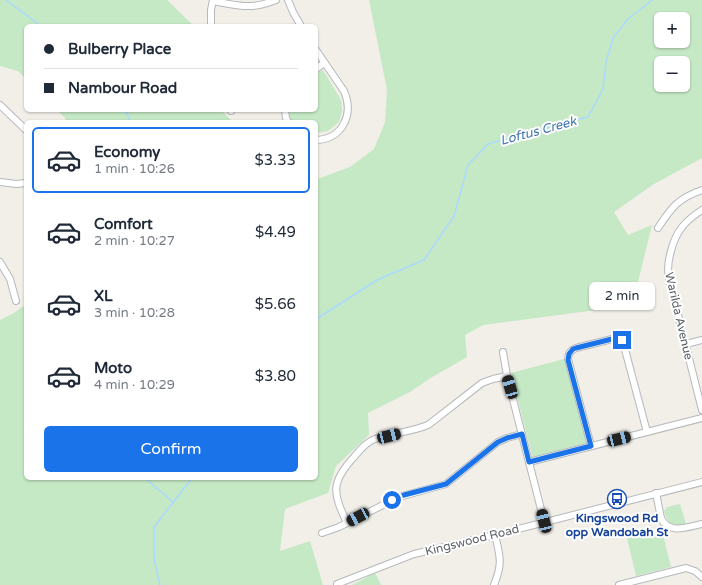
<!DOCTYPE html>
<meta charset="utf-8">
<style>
:root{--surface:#fff;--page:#f6f6f7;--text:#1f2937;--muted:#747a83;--line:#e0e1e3;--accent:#1a73e8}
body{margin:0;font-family:"Varela Round",sans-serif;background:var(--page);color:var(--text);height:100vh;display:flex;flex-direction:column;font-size:15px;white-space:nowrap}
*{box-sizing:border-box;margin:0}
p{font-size:13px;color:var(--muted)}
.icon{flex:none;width:22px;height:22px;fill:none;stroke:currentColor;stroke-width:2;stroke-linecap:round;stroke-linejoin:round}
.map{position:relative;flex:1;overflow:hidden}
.sheet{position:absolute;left:24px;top:120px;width:294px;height:360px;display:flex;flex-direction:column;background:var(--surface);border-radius:6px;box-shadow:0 1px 3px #0004}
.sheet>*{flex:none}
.guide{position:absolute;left:24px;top:24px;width:294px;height:88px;border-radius:6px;box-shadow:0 1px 3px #0004;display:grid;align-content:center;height:88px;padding:0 20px;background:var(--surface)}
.controls{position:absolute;left:654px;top:12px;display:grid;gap:8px}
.controls a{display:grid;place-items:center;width:36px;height:36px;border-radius:6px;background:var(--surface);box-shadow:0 1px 3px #0004;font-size:20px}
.end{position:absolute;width:18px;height:18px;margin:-9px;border:5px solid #1a73e8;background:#fff;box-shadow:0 0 0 2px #fff}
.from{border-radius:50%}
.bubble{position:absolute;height:28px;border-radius:6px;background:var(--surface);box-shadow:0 1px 3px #0004;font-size:13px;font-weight:600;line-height:28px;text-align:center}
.car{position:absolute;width:12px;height:24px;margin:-12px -6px;border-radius:5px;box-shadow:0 0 3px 1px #0007;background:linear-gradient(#222 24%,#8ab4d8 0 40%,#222 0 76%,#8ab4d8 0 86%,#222 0)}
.guide b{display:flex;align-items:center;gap:14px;height:38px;font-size:15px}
.guide b+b{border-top:1px solid var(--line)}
.guide i{width:10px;height:10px;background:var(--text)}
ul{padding:7px 0 0;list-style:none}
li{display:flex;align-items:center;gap:12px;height:66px;margin:0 8px 6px;padding:0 12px;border:2px solid transparent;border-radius:6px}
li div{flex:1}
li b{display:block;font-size:15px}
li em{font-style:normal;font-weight:600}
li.on{border-color:var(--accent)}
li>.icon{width:36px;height:36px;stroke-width:1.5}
.cta{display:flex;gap:8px;margin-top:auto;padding:8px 20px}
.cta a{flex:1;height:46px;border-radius:6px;background:var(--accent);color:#fff;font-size:16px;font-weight:600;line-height:46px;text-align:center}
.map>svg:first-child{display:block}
.green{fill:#c5e8c5;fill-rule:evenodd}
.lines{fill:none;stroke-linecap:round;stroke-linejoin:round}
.stream{stroke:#aadaff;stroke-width:1.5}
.minor-casing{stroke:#b5b8bc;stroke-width:8}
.minor{stroke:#fff;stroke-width:6}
.route{stroke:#1a73e8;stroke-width:5}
.labels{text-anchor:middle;stroke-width:4;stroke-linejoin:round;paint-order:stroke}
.street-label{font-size:12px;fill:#5f6368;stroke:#fff}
.transit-label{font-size:12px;font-weight:bold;fill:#164399;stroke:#fff}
.water-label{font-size:13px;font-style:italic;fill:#4174aa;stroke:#fff}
</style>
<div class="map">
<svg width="702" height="585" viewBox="0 0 702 585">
<rect width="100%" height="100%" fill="#f1efe8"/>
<!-- green -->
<g class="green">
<path d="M0,0H167L194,26H26V79L18,71L0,66Z"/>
<path d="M369,0H702V158L654,184L614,212L628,235L652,225L637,286L596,310L483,325L465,335L467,357L429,379L410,392L368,413L369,435L336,466L328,493L285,509L280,551L310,541L323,585H0V320L14,313L26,304V478H316V177L317,179L350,167L374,149L385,122L387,90ZM661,19H683V41H661ZM661,63H683V85H661Z"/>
<path d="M323,70L341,100L342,111L339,122L328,131L316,133V122H291L289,110H316V74Z"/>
<path d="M57,110H224L223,112L233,122H66L65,118Z"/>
<path d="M564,359L565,361H566L587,445L533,459L511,373Z"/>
<path d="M680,504L686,524C672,527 668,525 664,511L667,507Z"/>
<path d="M649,533L663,535L671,567L636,576L627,538Z"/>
<path d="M375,573L381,585H352Z"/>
</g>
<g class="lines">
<!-- stream -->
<g class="stream">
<path d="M6,0L41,26"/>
<path d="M125,110L131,122"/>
<path d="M316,319L379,279L424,260L454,216L468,165L488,144L588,117L603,89L606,62L613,38L628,19L652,0"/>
<path d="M145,478L173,502"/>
<path d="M160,585L154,559V527L192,478"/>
</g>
<defs>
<g id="minor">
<path d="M288,0L293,12L301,26"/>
<path d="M213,1C225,3 239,7 251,6C260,6 268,3 276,0"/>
<path d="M211,26V10L213,0"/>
<path d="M316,50L344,91C354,114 343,139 316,140"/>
<path d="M316,69L324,63"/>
<path d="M0,105L26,130"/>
<path d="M231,110V111"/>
<path d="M285,110L286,118L288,122"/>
<path d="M0,182L16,184L26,183"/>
<path d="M702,210C685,221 676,231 671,251C668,261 667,269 669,279L702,410"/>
<path d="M658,228C671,208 678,198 702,190"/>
<path d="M0,262L10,279L16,301"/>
<path d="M686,344L702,340"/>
<path d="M503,352L507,376L544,521"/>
<path d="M591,446L568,359C568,354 571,350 576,348L616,338L619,339L623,342L647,432"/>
<path d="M529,462L702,418"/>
<path d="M656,493L661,518C668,535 688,527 702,524"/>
<path d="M347,523C333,493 330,483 354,457C360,450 366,442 375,439C392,433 411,432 428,425L432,422L482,383L493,379L507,376"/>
<path d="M322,533L339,527L399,497L446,484L456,476L498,442L507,438L522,434"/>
<path d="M337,584L414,554L495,535L702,482"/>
<path d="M494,585C503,563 500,556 495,535"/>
<path d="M619,585L686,568L695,571L702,577"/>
</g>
</defs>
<!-- minor casing -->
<use href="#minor" class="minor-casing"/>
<!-- minor -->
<use href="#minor" class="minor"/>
</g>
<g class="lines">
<!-- route -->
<path class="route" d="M392,500L404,495L446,484L498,442L507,438L522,434L529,462L591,446L568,360L569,354L573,349L576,348L616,338L622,340"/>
</g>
<!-- icons -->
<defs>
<symbol id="bus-ring" viewBox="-11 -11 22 22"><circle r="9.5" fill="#fff" stroke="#1a4fb4" stroke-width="1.5"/><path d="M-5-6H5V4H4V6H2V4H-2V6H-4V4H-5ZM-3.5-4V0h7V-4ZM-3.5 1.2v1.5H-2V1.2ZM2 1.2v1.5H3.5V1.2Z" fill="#1a4fb4"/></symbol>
</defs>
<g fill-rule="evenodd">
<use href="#bus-ring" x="606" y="488" width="22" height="22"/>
</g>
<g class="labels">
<!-- street labels -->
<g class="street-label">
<text transform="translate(679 316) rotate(77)" y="4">Warilda Avenue</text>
<text transform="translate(472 540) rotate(-14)" y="4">Kingswood Road</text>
</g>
<!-- transit labels -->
<g class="transit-label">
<text x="617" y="522">Kingswood Rd<tspan x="617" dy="14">opp Wandobah St</tspan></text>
</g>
<!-- water labels -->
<g class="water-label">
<text transform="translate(538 130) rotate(-15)" y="5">Loftus Creek</text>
</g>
</g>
</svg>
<div class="controls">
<a>+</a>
<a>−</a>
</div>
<i class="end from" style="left:392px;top:500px"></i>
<i class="end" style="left:622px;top:340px"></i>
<div class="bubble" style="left:589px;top:282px;width:66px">2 min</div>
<i class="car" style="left:510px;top:387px;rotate:344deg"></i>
<i class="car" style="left:389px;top:436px;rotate:76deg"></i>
<i class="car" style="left:619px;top:439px;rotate:76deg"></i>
<i class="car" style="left:358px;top:517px;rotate:242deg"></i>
<i class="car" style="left:544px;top:521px;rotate:346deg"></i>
<div class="guide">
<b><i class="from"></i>Bulberry Place</b>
<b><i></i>Nambour Road</b>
</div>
<section class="sheet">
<ul>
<li class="on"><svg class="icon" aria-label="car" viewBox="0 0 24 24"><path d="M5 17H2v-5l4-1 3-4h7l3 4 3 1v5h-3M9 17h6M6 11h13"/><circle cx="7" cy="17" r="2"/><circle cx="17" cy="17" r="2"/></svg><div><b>Economy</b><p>1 min · 10:26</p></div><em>$3.33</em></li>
<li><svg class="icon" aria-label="car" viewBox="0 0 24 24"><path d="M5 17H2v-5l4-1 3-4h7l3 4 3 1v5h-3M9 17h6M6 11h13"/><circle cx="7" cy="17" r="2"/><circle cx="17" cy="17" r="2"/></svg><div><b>Comfort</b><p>2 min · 10:27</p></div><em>$4.49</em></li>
<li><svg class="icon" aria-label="car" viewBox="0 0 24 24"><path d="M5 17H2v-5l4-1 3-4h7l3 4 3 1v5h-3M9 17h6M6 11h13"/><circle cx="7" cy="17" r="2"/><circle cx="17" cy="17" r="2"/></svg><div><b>XL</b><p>3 min · 10:28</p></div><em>$5.66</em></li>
<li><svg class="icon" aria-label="car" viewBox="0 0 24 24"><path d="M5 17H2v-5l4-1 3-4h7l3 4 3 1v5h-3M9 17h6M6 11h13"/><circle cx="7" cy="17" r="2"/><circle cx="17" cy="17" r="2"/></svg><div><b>Moto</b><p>4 min · 10:29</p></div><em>$3.80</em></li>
</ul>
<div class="cta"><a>Confirm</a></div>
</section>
</div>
